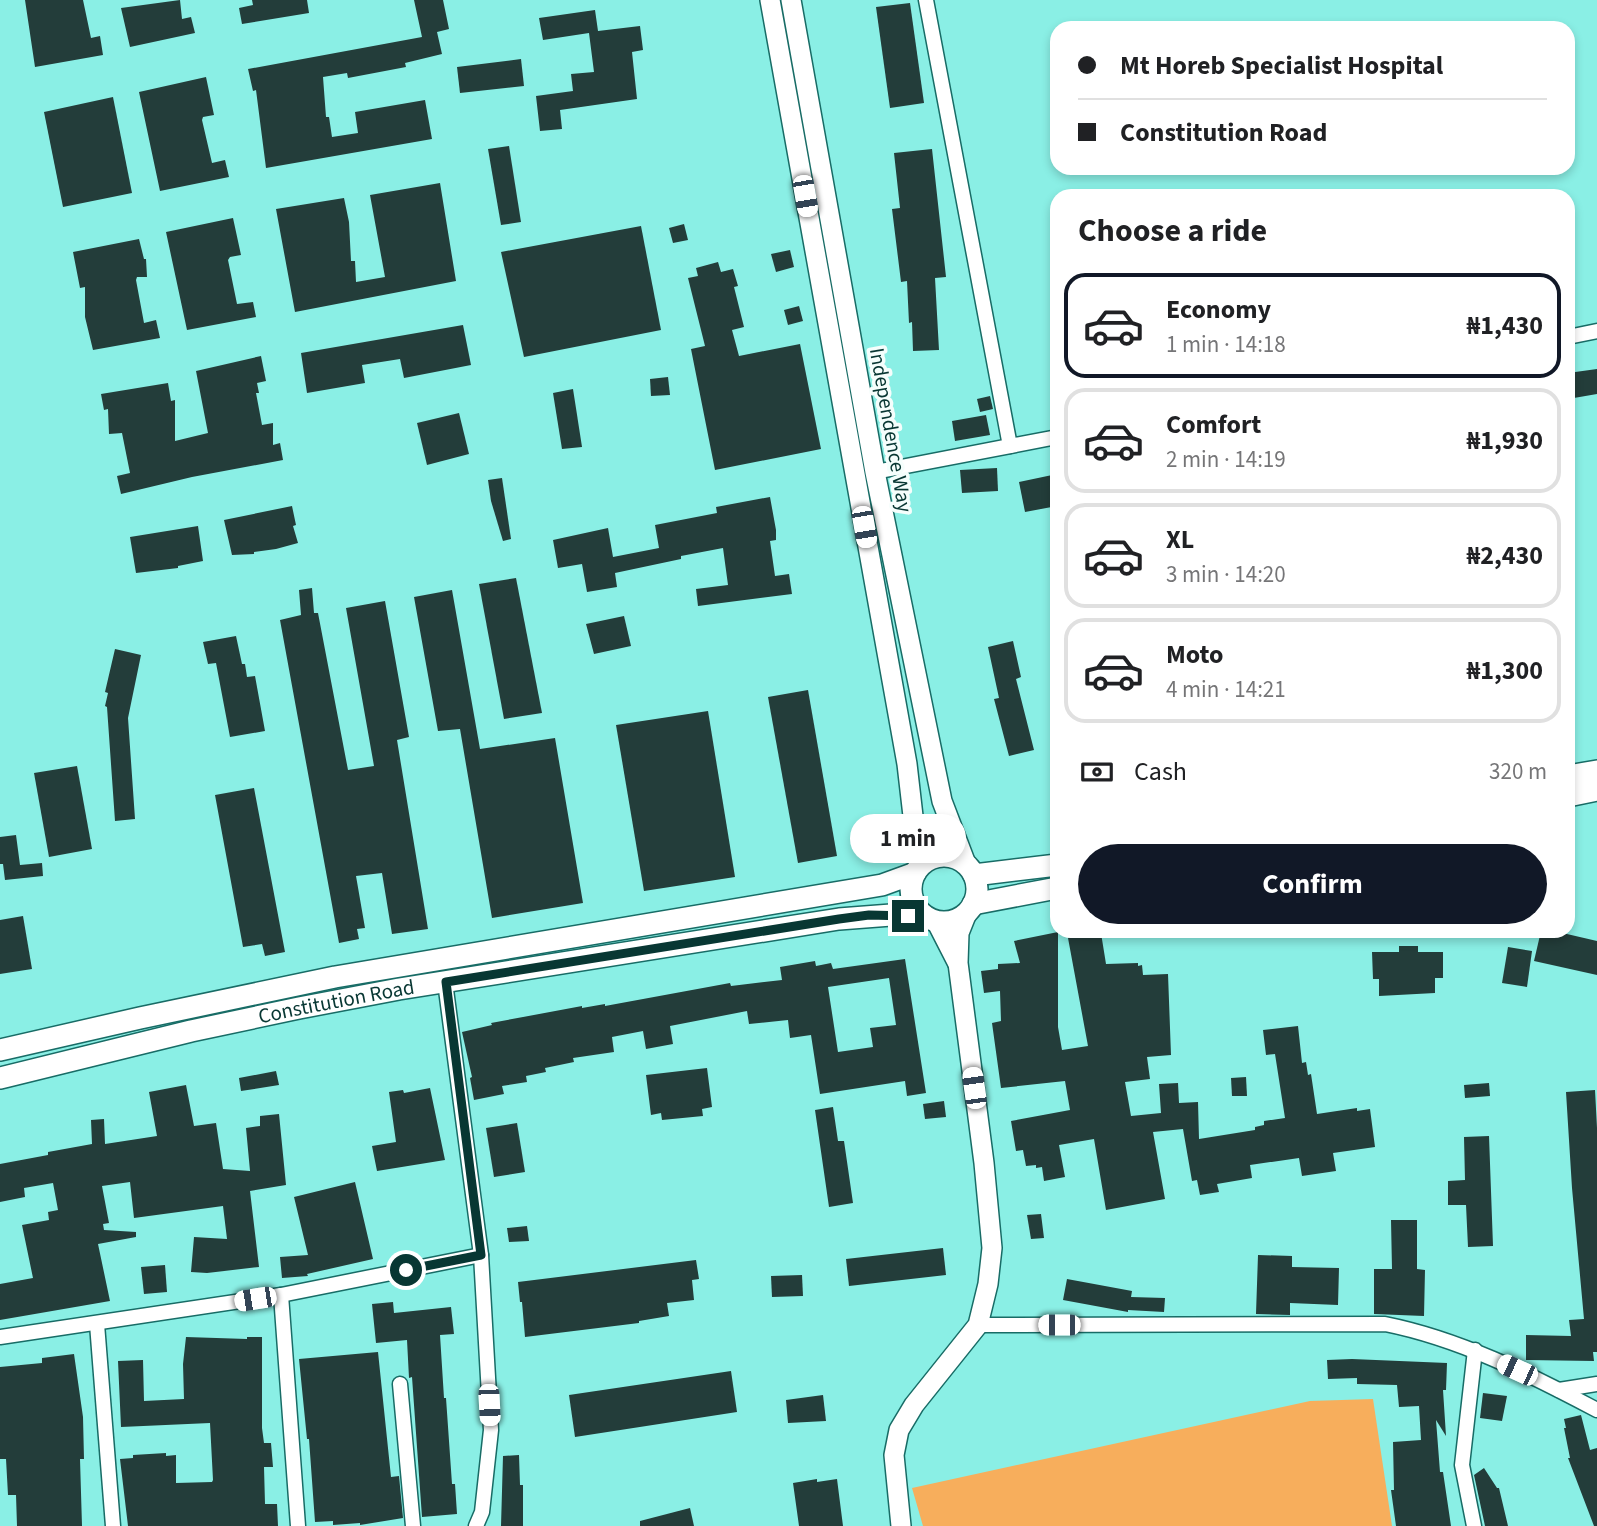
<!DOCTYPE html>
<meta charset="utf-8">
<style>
:root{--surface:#fff;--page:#f2f2f2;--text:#202124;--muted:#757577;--line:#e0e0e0;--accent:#111827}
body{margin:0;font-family:"Source Sans 3",sans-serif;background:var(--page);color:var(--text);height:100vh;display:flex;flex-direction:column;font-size:26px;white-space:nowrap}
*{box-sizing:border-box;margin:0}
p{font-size:23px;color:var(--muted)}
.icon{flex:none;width:38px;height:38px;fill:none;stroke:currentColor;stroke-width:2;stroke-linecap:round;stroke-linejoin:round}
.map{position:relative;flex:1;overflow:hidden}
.panel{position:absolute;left:1050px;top:189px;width:525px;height:749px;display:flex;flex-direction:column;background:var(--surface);border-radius:21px;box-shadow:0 4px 10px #0003}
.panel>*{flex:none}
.banner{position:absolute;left:1050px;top:21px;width:525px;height:154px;border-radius:21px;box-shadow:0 4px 10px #0003;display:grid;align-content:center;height:154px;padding:0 28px;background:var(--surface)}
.end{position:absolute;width:32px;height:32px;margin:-16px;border:9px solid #083733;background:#fff;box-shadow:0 0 0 4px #fff}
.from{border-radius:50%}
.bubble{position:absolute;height:49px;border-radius:24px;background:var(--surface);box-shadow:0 4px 10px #0003;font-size:23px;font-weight:700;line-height:49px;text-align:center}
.car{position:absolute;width:21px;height:42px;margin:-21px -10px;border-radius:9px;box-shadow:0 0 5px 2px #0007;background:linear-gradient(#fff 24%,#345 0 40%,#fff 0 76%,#345 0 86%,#fff 0)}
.banner b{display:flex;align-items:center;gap:24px;height:66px;font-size:26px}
.banner b+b{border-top:2px solid var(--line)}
.banner i{width:18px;height:18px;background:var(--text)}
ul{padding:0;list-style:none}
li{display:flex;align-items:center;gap:21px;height:105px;margin:0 14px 10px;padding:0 14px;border:4px solid var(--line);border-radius:21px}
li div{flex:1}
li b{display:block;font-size:26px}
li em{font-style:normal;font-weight:700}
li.selected{border-color:var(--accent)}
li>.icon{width:63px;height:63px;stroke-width:1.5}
h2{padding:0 28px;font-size:32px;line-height:84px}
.pay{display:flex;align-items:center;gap:18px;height:77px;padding:0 28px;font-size:26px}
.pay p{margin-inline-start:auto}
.button{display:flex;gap:14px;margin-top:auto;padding:14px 28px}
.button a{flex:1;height:80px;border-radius:42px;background:var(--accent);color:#fff;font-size:28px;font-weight:700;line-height:80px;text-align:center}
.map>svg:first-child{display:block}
.green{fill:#f7ae5c}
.building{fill:#233d3a;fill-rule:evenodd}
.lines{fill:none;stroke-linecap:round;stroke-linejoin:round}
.street-casing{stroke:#186c66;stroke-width:17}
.secondary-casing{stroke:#186c66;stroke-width:22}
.primary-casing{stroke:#186c66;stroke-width:24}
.street{stroke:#fff;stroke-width:14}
.secondary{stroke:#fff;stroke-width:19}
.primary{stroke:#fff;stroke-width:21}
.route{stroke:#083733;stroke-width:9}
.labels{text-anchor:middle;stroke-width:7;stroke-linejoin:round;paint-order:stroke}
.street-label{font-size:21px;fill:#083733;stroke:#f5fefc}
</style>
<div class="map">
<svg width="1597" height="1526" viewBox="0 0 1597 1526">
<rect width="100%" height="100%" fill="#8aefe5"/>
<!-- green -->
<path class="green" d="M1373,1399L1392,1526H923L912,1488L1310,1401Z"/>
<!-- building -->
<g class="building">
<path d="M25,0H83L91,38L100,36L103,55L35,67Z"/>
<path d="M180,0L182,19L191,17L195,33L130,47L121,8Z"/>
<path d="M252,0H307L309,13L242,24L239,8L253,5Z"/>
<path d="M414,0H443L449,29L437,32L442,54L405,63L406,67L348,78L347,73L323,77L326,117H329L332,137L358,133L355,112L425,100L432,139L266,168L256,90L253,91L248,69L422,37Z"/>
<path d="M910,3L924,103L890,108L876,7Z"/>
<path d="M595,10L598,31L640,26L643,50L632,52L637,99L560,110L562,129L540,131L536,96L573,91L571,74L594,72L589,33L543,40L539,18Z"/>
<path d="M521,59L524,86L460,93L457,67Z"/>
<path d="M206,77L214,115L203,117L202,120L212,163L225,160L229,177L160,191L139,92Z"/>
<path d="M113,97L132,193L63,207L44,112Z"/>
<path d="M509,146L521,222L501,225L488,149Z"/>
<path d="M932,149L946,277L935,278L939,350L913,351L912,322L909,323L907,281L901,282L892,209L900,208L894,153Z"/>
<path d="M440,183L456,281L295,312L276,209L344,198L349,222L351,261H355L356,282L385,277L370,195Z"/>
<path d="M233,218L241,255L230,257L228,260L237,304L253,302L256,317L187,330L166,232Z"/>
<path d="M684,224L688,240L673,243L669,228Z"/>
<path d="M641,226L661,330L524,357L501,252Z"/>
<path d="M139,239L144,259H146L147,277H137L136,280L144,323L156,320L160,338L93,350L85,317V287L80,288L73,252Z"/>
<path d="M790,250L794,267L776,272L771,254Z"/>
<path d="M718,262L721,272L733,269L738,286L734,287L744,327L732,330L739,356L800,344L821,449L715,470L691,349L705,346L688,278L698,276L696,268Z"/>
<path d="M799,306L803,321L788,325L784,310Z"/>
<path d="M463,325L471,365L404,378L400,359L362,365L365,383L307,393L301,353Z"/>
<path d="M261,356L266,381L257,383L259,393H256L262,425L273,423V445L280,443L283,460L192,477L121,494L117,476L130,473L122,433L109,434L108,409L104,410L101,394L168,383L171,401L175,400V441L208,433L196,371Z"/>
<path d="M1597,369V394L1568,399V373Z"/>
<path d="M668,377L670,395L651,396L650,379Z"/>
<path d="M573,389L582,447L562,449L553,393Z"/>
<path d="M990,396L993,409L980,412L977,399Z"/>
<path d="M459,413L469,454L427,465L417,423Z"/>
<path d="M986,415L990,435L955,441L952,421Z"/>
<path d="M997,468L998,491L962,493L960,470Z"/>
<path d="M1057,474V506L1025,512L1019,482Z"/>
<path d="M502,478L511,539L503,541L491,501L488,480Z"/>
<path d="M770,497L776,530V540L770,541L775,576L789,574L792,594L698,606L696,589L728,585L723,548L681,556V559L615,573L617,587L587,592L582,564L558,568L553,540L608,528L613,557L659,548L655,525L717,513L716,507Z"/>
<path d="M292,506L296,525L293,526L298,543L276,549L254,552V554L232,555L224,520Z"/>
<path d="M198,526L203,561L178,566V568L136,573L130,537Z"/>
<path d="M516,578L542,713L504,719L479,584Z"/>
<path d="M312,588L314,613H318L348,770L374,766L346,608L385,601L409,737L397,740L428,929L392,934L382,873L356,876L365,928L357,929L359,939L339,943L280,620L301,615L299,590Z"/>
<path d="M452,590L480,749L555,738L583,903L492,918L460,729L438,731L414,597Z"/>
<path d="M624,616L631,646L594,654L586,624Z"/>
<path d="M236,636L242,664H245L247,677L255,676L265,731L230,737L216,663L208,664L203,642Z"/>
<path d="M1013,641L1021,677L1016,679L1034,750L1009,756L994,699L999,698L988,647Z"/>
<path d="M115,649L141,655L128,718L135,819L115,821L107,707L105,706L108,693L105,692Z"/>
<path d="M808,690L837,856L798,863L768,697Z"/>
<path d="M708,711L735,877L644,891L616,725Z"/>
<path d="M77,766L92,849L49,857L34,773Z"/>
<path d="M254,788L285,952L265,956L262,944L243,947L215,795Z"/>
<path d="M16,835L20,865L42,863L43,876L5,880L3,864H0V837Z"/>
<path d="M23,916L32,969L0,974V920Z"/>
<path d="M1541,931H1554L1597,941V975L1534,961Z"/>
<path d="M1058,932V1027L1062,1050L1088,1046L1068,938L1101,933L1106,964L1138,963V966L1142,965L1143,975L1168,974L1171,1055L1147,1057L1150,1079L1125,1082L1131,1116L1161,1113L1159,1084L1178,1083L1179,1103L1198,1102L1199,1139L1255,1130V1127L1264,1125V1121L1285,1118L1275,1054L1266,1055L1263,1030L1298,1026L1302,1063L1306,1062L1308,1075L1311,1074L1317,1114L1357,1108V1111L1370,1109L1375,1147L1333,1153L1336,1171L1302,1176L1299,1158L1250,1165L1252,1178L1217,1184L1219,1192L1200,1195L1197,1180L1192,1181L1183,1129L1153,1132L1165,1199L1106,1210L1094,1139L1059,1145L1065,1177L1044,1181L1042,1167L1036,1168V1165L1026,1166L1023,1150L1016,1151L1011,1121L1070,1110L1065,1081L1001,1088L992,1023L1001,1021L1000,991L984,993L981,971L998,969V964L1020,963L1014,941Z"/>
<path d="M1399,946H1418V952H1443V978H1435V993L1379,996V979H1373L1372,952H1399Z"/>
<path d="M1508,947L1532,951L1527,987L1502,983Z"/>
<path d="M905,959L926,1093L907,1096L905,1081L820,1094L811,1035L790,1038L788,1020L749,1024L747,1011L670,1026L673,1044L646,1049L643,1031L612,1037L614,1052L573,1058L574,1062L545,1068L546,1072L526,1076L527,1082L502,1086L504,1094L474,1100L470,1078L472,1077L462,1032L492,1025L491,1023L582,1006V1008L605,1004V1006L730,983L731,986L782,980L780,967L815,961L816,966L831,963L833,969ZM889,978L896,1025L870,1028L873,1047L838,1052L828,987Z"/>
<path d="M707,1068L712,1107L702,1109L703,1116L662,1120L661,1113L651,1115L646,1075Z"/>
<path d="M276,1071L279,1085L241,1091L239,1078Z"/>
<path d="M1246,1077L1247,1096H1232L1231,1078Z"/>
<path d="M1489,1083L1490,1096L1465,1098L1464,1085Z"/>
<path d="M186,1085L194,1126L216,1123L223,1169L250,1171L246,1128L260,1126V1116L279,1114L286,1185L250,1191L259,1267L207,1273L191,1272L194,1237L227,1239L223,1206L134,1218L130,1182L102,1186L109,1223L103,1224L104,1230L136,1232V1237L98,1244L110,1301L0,1320V1284L33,1278L22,1225L49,1220L48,1212L58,1210L53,1183L24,1188L25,1197L0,1202V1164L48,1155V1152L92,1144L91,1120L104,1119L105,1144L157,1136L149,1092Z"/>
<path d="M430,1088L445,1160L377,1171L372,1146L396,1142L389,1092L403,1090L404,1093Z"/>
<path d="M1595,1090L1597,1128V1352H1593L1594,1361L1526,1360V1335L1571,1336L1569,1320L1584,1319L1572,1188L1566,1092Z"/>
<path d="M944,1101L946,1117L925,1119L923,1104Z"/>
<path d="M833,1107L838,1141H844L853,1203L829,1207L815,1110Z"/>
<path d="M517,1123L525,1172L494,1177L486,1128Z"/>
<path d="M1489,1136L1493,1246L1468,1247L1466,1205H1448V1181L1465,1180L1464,1137Z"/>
<path d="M355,1182L373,1259L307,1274L308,1276L282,1278L280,1257L308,1255L294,1197Z"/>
<path d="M1041,1214L1044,1238L1031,1239L1027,1215Z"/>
<path d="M1391,1220H1417V1269L1425,1270L1424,1316L1374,1314V1269H1392Z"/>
<path d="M527,1226L529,1241L509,1242L507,1228Z"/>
<path d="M943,1248L946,1275L849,1286L846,1259Z"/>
<path d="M1258,1255L1292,1256V1267L1339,1268L1338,1305L1290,1303V1315L1256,1314Z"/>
<path d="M696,1260L699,1279L692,1280L694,1300L667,1303L669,1316L639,1321V1323L525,1337L522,1302H520L518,1282Z"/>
<path d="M165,1265L167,1292L144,1294L141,1267Z"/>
<path d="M802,1275L803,1296L772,1297L771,1276Z"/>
<path d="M1067,1279L1132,1291L1131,1297L1165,1298L1164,1312L1128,1310V1312L1063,1300Z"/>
<path d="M393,1302L394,1313L451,1307L454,1334L440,1335L444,1398H446L452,1484H455L457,1514L422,1517L412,1377L409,1378L407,1340L376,1343L372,1304Z"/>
<path d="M186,1337L247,1339V1337H262V1428L264,1443H271L273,1467H264L265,1504H277L278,1526H128L120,1459L133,1458V1455L166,1453V1456L176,1455V1483L212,1482L213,1480L210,1423L121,1427L118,1361L143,1360L144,1401L184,1399L183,1364Z"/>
<path d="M378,1352L391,1477L399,1476L403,1518L360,1525V1523L333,1525V1521L315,1522L309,1439H307L299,1359Z"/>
<path d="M74,1354L83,1417L84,1459H80L82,1526H17L16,1495H8L6,1459H0V1367L42,1363V1358Z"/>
<path d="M1352,1359L1447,1363L1446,1390H1443L1446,1436L1436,1420L1440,1472H1443L1451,1526H1396L1391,1490H1394L1393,1442L1421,1440L1419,1406L1399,1407L1397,1385L1357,1384V1378L1328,1379L1327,1360Z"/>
<path d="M731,1371L737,1412L575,1437L569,1395Z"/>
<path d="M1483,1393L1507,1396L1502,1421L1480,1418Z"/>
<path d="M823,1395L826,1421L788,1423L786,1400Z"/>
<path d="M1581,1415L1590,1450L1597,1448V1526H1594L1568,1458H1570L1564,1428H1566L1564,1419Z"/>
<path d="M519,1455L520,1485H523V1526H501L503,1456Z"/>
<path d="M1484,1468L1497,1488H1499L1508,1526H1485L1474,1475Z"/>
<path d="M817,1479V1482L837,1479L843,1526H799L793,1483Z"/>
<path d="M690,1508L694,1526H640V1521Z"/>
</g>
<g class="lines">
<defs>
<g id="street">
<path d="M926,0L1010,446"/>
<path d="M1568,337L1597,331"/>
<path d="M875,472L1057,437"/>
<path d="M445,982L481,1255L491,1430L482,1512L476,1526"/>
<path d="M281,1295L298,1526"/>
<path d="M97,1324L113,1526"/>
<path d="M978,1325L1385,1324C1460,1339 1529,1374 1597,1410"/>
<path d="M0,1337L281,1295L481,1255"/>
<path d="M400,1384L413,1526"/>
<path d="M1559,1390L1597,1384"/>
<path d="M1474,1526L1462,1465L1475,1350"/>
</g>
<g id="secondary">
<path d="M770,0L907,764L919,868"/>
<path d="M791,0L875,472L942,801L966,864"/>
<path d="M936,921L957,962"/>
<path d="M901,1526L894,1455L899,1430L914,1405L978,1325L988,1284L992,1248L984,1163L958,963L959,933L967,913"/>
</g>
<g id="primary">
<path d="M1568,776L1597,771"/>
<path d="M1568,796L1597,790"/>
<circle cx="944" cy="889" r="33"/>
<path d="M974,875L1057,865"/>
<path d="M973,904L1057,888"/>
<path d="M0,1050L140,1018L335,977L882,885L915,873"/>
<path id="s1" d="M0,1078L191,1031L299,1008L399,989L839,919L891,915L926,917"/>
</g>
</defs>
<!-- street casing -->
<use href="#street" class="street-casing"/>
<!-- secondary casing -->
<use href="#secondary" class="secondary-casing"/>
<!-- primary casing -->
<use href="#primary" class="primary-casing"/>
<!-- street -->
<use href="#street" class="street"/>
<!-- secondary -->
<use href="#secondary" class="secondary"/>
<!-- primary -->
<use href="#primary" class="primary"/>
</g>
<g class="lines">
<!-- route -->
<path class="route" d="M406,1270L481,1255L446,982L839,919L869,915L908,916"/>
</g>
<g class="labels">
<!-- street labels -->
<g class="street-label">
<text transform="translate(891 430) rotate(80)" y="7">Independence Way</text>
<text dy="7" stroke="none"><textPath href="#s1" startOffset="345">Constitution Road</textPath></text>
</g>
</g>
</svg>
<i class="end from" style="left:406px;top:1270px"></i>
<i class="end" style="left:908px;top:916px"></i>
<div class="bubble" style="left:850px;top:814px;width:116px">1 min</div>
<i class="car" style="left:805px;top:196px;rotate:170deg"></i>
<i class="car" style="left:864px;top:527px;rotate:170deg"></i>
<i class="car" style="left:974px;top:1088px;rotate:352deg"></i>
<i class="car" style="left:255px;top:1299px;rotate:261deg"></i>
<i class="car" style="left:1059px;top:1325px;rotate:270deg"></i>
<i class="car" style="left:1517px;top:1370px;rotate:295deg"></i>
<i class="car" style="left:489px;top:1405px;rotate:177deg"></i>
<div class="banner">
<b><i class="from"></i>Mt Horeb Specialist Hospital</b>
<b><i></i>Constitution Road</b>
</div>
<section class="panel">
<h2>Choose a ride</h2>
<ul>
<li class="selected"><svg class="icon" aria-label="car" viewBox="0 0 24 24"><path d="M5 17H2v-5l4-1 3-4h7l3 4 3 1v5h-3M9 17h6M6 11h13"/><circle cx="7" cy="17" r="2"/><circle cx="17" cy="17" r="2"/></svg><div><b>Economy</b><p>1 min · 14:18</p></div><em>₦1,430</em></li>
<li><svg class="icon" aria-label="car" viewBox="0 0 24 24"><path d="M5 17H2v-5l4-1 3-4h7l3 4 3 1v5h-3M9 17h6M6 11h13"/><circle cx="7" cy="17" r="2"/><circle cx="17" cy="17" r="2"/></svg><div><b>Comfort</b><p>2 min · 14:19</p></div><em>₦1,930</em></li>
<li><svg class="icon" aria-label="car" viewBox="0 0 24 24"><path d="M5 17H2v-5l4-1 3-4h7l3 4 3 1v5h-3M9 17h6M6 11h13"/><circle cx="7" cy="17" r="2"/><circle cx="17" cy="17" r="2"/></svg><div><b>XL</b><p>3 min · 14:20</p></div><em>₦2,430</em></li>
<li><svg class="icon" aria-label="car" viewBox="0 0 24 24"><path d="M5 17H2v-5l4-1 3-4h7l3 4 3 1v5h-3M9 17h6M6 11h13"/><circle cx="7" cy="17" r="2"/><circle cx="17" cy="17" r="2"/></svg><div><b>Moto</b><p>4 min · 14:21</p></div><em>₦1,300</em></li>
</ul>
<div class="pay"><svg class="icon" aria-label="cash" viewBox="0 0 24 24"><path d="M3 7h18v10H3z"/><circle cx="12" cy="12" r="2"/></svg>Cash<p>320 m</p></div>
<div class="button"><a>Confirm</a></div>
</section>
</div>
